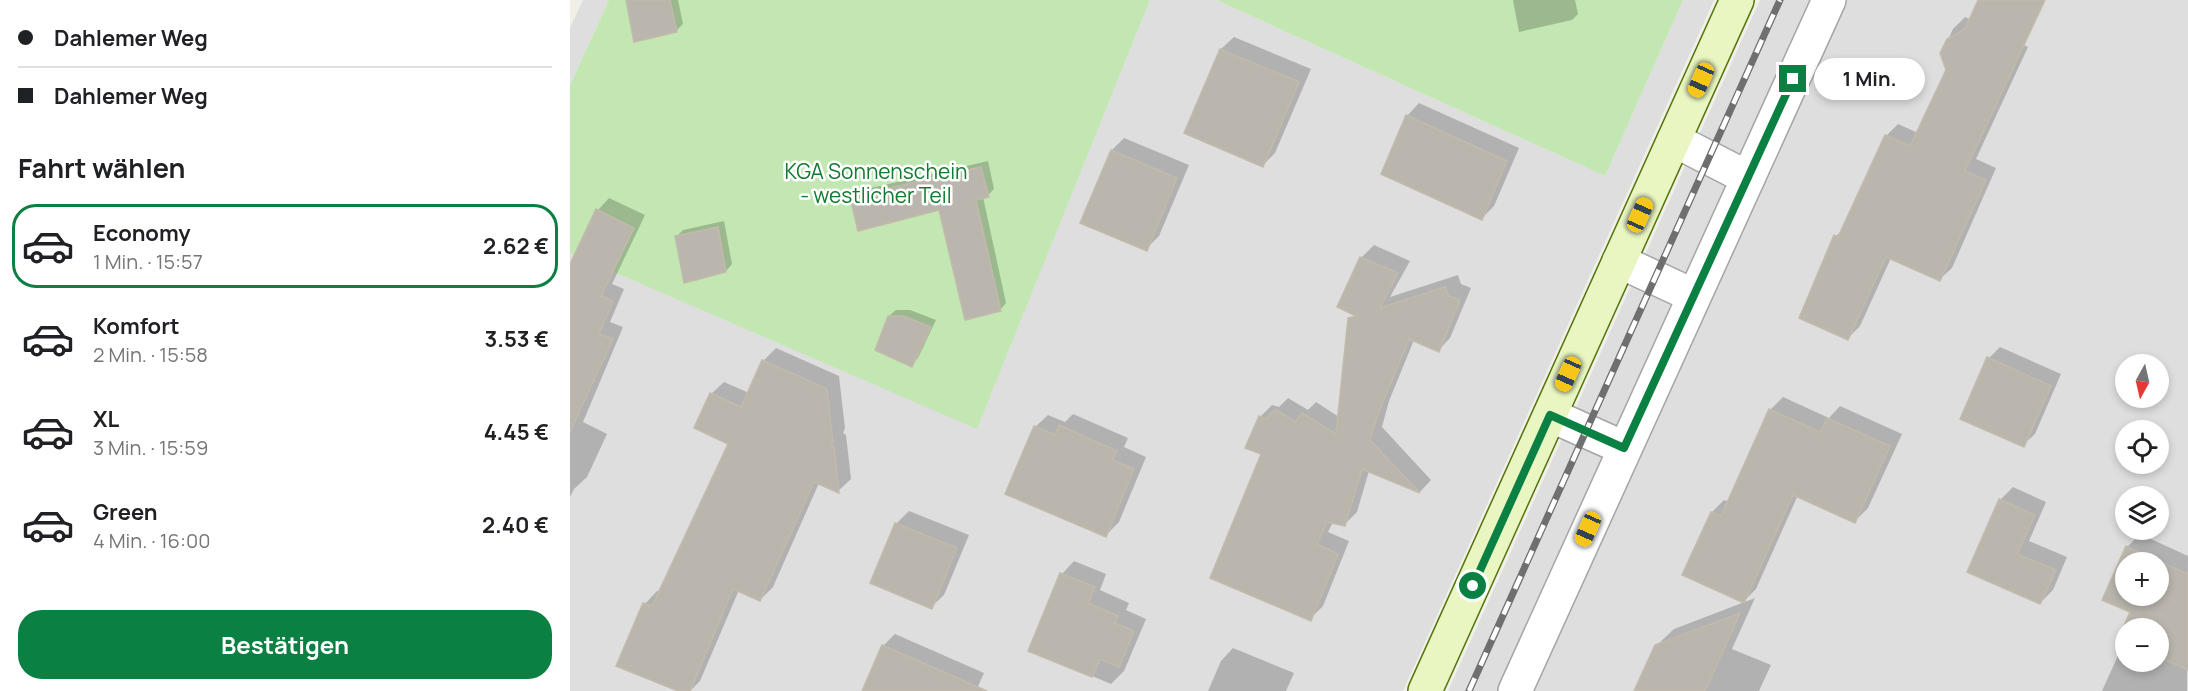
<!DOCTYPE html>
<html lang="de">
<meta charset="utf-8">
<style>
:root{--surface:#fff;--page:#f2f2f2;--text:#202124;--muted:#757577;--line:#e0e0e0;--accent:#0b8043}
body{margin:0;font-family:Manrope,sans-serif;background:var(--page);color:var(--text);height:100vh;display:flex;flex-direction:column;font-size:22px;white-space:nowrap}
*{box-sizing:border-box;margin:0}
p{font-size:20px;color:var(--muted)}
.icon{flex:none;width:33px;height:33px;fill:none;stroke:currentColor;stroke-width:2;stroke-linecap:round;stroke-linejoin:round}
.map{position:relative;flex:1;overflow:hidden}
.side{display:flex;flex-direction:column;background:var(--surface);width:570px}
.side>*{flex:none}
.guide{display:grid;align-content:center;height:132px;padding:0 18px;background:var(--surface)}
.needle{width:39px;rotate:188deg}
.controls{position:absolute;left:1545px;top:354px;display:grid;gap:12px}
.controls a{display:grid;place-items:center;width:54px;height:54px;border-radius:50%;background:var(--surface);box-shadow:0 3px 9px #0003;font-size:30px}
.end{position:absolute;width:27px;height:27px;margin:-14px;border:8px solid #0b8043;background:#fff;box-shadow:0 0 0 3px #fff}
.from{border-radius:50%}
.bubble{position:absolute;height:42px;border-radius:21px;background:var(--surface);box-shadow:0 3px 9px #0003;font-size:20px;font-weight:700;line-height:42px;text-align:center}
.car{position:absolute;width:18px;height:36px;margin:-18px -9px;border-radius:8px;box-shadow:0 0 4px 2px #0007;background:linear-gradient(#f5c518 24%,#345 0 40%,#f5c518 0 76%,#345 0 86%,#f5c518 0)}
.guide b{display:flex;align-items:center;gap:21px;height:57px;font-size:22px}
.guide b+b{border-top:2px solid var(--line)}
.guide i{width:15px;height:15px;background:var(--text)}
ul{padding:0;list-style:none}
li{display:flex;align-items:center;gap:18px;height:84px;margin:0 12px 9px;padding:0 6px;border:3px solid transparent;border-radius:24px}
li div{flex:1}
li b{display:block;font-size:22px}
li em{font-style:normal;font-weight:700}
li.selected{border-color:var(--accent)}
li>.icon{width:54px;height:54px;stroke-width:1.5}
h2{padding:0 18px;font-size:27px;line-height:72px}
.cta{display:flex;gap:12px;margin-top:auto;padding:12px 18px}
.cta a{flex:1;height:69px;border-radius:24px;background:var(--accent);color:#fff;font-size:24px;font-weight:700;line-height:69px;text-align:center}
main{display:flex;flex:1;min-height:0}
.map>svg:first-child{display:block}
.residential{fill:#dfdede;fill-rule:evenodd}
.grass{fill:#c2e7b2}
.shadow{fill:#0003;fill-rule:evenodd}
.building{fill:#bab6ae;stroke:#c2baab;stroke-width:1.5;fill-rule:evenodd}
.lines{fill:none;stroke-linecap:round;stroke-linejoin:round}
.minor-casing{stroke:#a5a5a5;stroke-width:36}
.secondary-casing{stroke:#54740c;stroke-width:36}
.minor{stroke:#fff;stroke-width:33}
.secondary{stroke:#e9f6c1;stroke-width:33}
.rail-casing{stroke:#6f6f6f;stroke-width:7}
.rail{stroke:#fff;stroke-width:4.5;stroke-dasharray:14;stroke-linecap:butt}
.route{stroke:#0b8043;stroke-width:8}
.labels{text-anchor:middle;stroke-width:5;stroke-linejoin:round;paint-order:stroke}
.park-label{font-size:21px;fill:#137b30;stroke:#fff}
</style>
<main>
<section class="side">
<div class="guide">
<b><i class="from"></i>Dahlemer Weg</b>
<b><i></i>Dahlemer Weg</b>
</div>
<h2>Fahrt wählen</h2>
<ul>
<li class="selected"><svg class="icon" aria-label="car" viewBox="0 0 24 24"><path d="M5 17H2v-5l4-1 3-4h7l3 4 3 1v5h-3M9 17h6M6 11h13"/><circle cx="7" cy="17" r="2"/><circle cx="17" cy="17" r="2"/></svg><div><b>Economy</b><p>1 Min. · 15:57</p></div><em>2.62 €</em></li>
<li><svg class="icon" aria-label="car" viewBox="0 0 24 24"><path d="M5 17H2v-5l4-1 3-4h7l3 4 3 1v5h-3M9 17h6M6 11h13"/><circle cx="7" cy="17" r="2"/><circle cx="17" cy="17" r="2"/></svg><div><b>Komfort</b><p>2 Min. · 15:58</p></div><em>3.53 €</em></li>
<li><svg class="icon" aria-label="car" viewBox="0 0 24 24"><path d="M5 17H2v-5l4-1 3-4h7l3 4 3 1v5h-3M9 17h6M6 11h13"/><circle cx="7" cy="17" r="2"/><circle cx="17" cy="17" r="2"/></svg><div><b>XL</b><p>3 Min. · 15:59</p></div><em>4.45 €</em></li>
<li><svg class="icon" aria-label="car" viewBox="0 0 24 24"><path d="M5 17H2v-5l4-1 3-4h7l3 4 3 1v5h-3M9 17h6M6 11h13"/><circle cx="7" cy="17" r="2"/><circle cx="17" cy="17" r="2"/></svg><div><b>Green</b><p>4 Min. · 16:00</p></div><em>2.40 €</em></li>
</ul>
<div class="cta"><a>Bestätigen</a></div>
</section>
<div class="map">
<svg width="1618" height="691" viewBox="0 0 1618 691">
<rect width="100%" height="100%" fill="#f1f0e8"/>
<!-- residential -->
<g class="residential">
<path d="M13,0H39L0,85V28Z"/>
<path d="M580,0H646L1035,176L1113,0H1144L833,691H0V253L407,428Z"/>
<path d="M1190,0H1618V691H878ZM1556,364H1588V398H1556ZM1556,430H1588V464H1556ZM1556,496H1588V530H1556ZM1556,562H1588V596H1556ZM1556,628H1588V662H1556Z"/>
</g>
<!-- grass -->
<g class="grass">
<path d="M39,0H580L407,429L0,253V85Z"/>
<path d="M646,0H1113L1035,176Z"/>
</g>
<!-- shadow -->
<g class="shadow">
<path d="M57,0H108L113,24L106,31Z"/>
<path d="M1005,0L1008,14L1002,20L949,32L943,0Z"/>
<path d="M1395,17L1458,47L1406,159L1426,168L1382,268L1370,279L1321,258L1290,326L1278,338L1266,236L1275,227L1316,136L1328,124L1348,133L1377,70L1372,53L1383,29Z"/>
<path d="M664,37L741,69L705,153L693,165L616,132L651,49Z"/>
<path d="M849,103L949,148L924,206L911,219L837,116Z"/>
<path d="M554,138L619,165L589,236L576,249L542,150Z"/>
<path d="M418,161L424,189L418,195L413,197L436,303L430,310L370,208L281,198L288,191Z"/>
<path d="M39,198L75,215L42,284L54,289L40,322L53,327L13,422L37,434L17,477L4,489L0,497V266L28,210Z"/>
<path d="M154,221L162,264L156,271L107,236L113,230Z"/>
<path d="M804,245L840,261L820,297L888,275L891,284L901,288L880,338L868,351L844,340L819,401L812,427L861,480L850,492L799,471L787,512L775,524L763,522L758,532L779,541L753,606L740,619L693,453L690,417L702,405L709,407L718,398L738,410L746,402L769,417L780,319L785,314L791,258Z"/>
<path d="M326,310H340L366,320L348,358L341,365L319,316Z"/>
<path d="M1430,347L1491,374L1465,434L1453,445L1419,358Z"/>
<path d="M206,348L269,376L275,428L273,433L276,435L281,479L268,491L249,483L203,587L190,600L169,590L130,681L120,691H112L75,604L87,591L90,592L160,443L141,394L154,382L179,393L193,361Z"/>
<path d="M1213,397L1259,418L1270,406L1332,434L1298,508L1285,521L1228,495L1186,589L1174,601L1142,512L1154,500L1159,502L1200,410Z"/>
<path d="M503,414L558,438L554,447L576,457L549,522L536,535L465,427L478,415L495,422Z"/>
<path d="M1443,487L1476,502L1459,541L1497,557L1483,590L1470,603L1399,571L1430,500Z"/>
<path d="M339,511L399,535L374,595L361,607L302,583L327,523Z"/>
<path d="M1570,534L1618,556L1617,691H1532L1555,640L1550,638L1562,611L1534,599L1557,547ZM1556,562H1588V596H1556ZM1556,628H1588V662H1556Z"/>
<path d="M504,561L536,574L530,590L559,603L556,610L576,619L554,671L541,684L460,650L492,574Z"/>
<path d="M1185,598L1162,649L1201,665L1189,691H1065L1086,646L1104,629Z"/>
<path d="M325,634L414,673L406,691H294L313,646Z"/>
<path d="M663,648L724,673L716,691H638L651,661Z"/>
</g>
<!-- building -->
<g class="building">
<path d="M56,0H100L107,32L64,42Z"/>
<path d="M1408,0H1475L1395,171L1416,180L1370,281L1316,257L1278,340L1229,318L1264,235L1268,237L1315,135L1340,146L1376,70L1370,53L1377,39L1395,29Z"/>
<path d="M650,49L729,82L693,167L614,133Z"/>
<path d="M836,115L937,161L912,220L811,174Z"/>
<path d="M541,150L607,178L577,251L510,223Z"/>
<path d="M411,167L419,197L406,200L431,311L395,320L369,210L288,231L280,197Z"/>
<path d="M26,209L64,228L31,296L43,301L29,334L43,339L0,432V264Z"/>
<path d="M148,227L156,272L114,283L105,236Z"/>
<path d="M790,257L828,273L810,308L875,287L879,296L890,300L869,352L839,339L808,414L800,440L850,493L792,469L775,526L757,522L747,544L768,554L741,621L640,578L691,454L675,448L689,416L696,419L705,409L725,422L732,413L766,434L778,318L786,316L767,307Z"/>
<path d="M318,316H333L361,327L342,367L305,350Z"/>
<path d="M1417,357L1481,386L1454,447L1390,419Z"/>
<path d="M192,360L257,389L263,442L261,446L264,447L269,493L244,482L190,601L163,589L120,691H108L46,666L73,603L82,606L158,444L124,428L140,393L171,407Z"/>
<path d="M1199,409L1250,432L1257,418L1320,446L1285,523L1223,495L1174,603L1112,575L1141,512L1151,516Z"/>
<path d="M489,425L547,451L542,460L564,469L536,537L435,494L464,426L485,435Z"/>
<path d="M1429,499L1465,515L1447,554L1486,570L1470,604L1397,572Z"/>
<path d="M325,523L387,548L362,609L300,583Z"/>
<path d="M1556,546L1618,574V670L1588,657V628H1556V642L1548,639L1560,612L1532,600ZM1556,562H1588V596H1556Z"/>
<path d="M490,573L525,587L518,603L548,616L545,623L564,631L549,667L530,659L522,677L458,651Z"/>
<path d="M1170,613L1135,691H1064L1085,645Z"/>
<path d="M312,645L417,691H292Z"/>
</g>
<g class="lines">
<defs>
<g id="minor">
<path d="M1104,140L1178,178"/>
<path d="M1049,261L1124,296"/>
<path d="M980,415L1054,448"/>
<path d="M945,691L1259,0"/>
</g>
<path id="secondary" d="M855,691L1167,0"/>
</defs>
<!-- minor casing -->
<use href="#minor" class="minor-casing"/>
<!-- secondary casing -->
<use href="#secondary" class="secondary-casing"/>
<!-- minor -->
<use href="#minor" class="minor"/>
<!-- secondary -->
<use href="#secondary" class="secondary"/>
<defs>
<path id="rail" d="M899,691L1210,0"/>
</defs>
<!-- rail casing -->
<use href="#rail" class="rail-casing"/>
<!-- rail -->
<use href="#rail" class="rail"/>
</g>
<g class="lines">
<!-- route -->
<path class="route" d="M903,586L980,415L1054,448L1223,79"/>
</g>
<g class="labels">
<!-- park labels -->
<g class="park-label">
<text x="306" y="179">KGA Sonnenschein<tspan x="306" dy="24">- westlicher Teil</tspan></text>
</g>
</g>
</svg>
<div class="controls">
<a><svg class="needle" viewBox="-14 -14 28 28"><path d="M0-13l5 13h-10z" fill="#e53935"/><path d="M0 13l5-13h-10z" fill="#757577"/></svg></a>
<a><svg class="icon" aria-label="locate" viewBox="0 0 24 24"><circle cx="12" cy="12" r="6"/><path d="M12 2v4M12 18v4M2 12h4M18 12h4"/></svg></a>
<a><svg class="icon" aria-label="layers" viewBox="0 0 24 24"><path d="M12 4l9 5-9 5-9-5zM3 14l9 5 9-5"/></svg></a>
<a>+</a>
<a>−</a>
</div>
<i class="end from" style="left:903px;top:586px"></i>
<i class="end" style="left:1223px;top:79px"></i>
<div class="bubble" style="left:1244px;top:58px;width:111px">1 Min.</div>
<i class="car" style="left:1131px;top:80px;rotate:204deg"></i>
<i class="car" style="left:1070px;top:215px;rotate:24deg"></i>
<i class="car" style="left:998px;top:374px;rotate:204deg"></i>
<i class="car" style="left:1018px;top:529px;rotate:204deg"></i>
</div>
</main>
